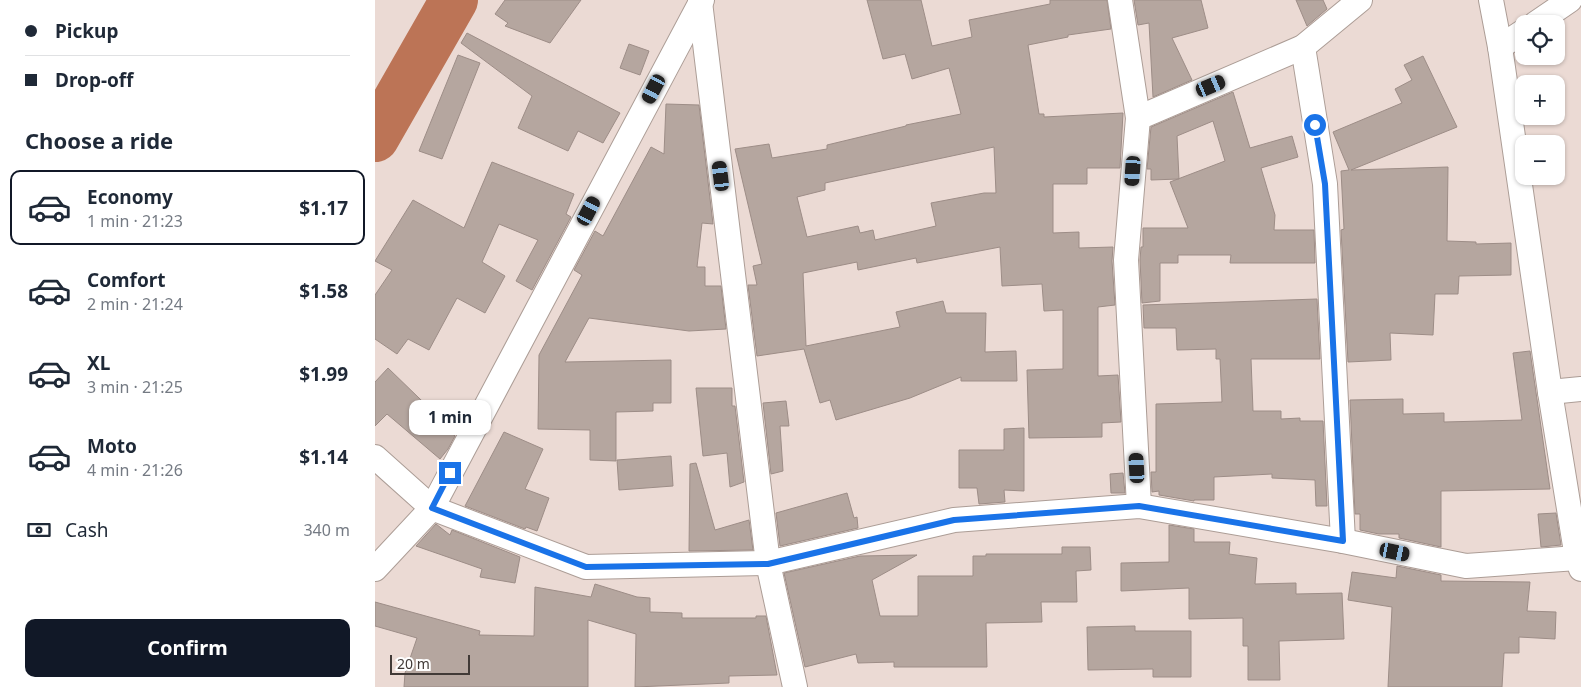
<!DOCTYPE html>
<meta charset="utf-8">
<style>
:root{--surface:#fff;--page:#f6f6f7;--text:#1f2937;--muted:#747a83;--line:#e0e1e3;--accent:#111827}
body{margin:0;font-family:"Noto Sans",sans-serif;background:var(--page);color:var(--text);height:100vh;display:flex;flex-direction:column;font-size:19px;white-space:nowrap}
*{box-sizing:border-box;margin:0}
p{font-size:16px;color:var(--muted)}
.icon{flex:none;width:28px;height:28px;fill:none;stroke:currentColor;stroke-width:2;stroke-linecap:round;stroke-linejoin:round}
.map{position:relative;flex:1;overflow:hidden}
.side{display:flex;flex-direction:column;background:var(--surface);width:375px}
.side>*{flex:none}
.guide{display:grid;align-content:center;height:110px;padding:0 25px;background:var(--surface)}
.tools{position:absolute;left:1140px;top:15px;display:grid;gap:10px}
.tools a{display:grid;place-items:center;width:50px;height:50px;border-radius:10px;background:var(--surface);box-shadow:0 1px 4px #0004;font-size:25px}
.scale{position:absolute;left:15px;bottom:12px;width:80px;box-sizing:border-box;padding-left:5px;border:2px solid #413a37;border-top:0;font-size:14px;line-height:18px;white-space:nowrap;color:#413a37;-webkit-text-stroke:4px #fff;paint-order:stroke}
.end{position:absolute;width:22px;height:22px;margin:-11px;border:6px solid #1a73e8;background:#fff;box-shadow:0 0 0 2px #fff}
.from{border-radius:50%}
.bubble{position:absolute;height:35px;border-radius:10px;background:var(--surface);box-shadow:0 1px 4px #0004;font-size:16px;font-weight:700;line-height:35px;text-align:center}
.car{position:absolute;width:15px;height:30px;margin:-15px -8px;border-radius:6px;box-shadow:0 0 4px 1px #0007;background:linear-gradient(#222 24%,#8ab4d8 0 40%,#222 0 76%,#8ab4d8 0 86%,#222 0)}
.guide b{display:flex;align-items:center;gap:18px;height:48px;font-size:19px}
.guide b+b{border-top:1px solid var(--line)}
.guide i{width:12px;height:12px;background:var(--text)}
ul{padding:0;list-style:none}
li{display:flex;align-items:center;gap:15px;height:75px;margin:0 10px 8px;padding:0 15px;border:2px solid transparent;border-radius:10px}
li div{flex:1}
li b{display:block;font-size:19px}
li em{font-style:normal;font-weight:700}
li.current{border-color:var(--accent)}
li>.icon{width:45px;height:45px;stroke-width:1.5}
h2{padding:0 25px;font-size:22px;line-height:60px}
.pay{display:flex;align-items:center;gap:12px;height:55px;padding:0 25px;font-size:19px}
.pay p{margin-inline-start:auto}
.primary-button{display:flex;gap:10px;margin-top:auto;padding:10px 25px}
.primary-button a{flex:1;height:58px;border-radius:10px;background:var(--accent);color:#fff;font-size:20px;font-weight:700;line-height:58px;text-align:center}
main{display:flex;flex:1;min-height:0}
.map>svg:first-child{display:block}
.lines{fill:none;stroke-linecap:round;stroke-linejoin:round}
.river{stroke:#bc7456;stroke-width:48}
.building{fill:#b5a69f;stroke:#9d8d87;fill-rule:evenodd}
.street-casing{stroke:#ac9d96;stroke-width:26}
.street{stroke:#fff;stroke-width:24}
.route{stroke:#1a73e8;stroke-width:6}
</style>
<main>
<section class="side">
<div class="guide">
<b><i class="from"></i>Pickup</b>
<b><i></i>Drop-off</b>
</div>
<h2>Choose a ride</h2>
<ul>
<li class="current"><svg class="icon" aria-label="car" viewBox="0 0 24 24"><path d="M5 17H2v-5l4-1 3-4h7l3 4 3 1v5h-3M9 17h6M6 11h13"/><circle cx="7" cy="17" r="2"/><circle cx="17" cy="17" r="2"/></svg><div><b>Economy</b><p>1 min · 21:23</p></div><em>$1.17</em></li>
<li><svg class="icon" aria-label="car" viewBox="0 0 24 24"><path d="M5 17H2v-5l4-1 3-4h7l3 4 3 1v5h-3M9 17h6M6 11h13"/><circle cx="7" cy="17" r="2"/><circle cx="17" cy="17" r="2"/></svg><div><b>Comfort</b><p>2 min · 21:24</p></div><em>$1.58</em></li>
<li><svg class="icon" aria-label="car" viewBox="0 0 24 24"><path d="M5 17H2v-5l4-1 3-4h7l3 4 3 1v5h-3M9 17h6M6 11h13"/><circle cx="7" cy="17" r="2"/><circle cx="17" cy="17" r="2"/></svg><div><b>XL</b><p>3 min · 21:25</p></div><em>$1.99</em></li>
<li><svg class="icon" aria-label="car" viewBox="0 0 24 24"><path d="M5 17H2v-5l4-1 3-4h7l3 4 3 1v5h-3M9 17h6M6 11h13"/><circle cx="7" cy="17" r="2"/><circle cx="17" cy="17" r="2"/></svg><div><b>Moto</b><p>4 min · 21:26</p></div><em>$1.14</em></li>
</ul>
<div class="pay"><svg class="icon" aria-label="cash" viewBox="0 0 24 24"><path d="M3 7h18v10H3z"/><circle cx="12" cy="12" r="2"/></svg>Cash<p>340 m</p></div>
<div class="primary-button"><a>Confirm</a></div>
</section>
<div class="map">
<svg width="1206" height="687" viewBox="0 0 1206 687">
<rect width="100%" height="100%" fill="#ebdad4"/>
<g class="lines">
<!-- river -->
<path class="river" d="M0,138L79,0"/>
</g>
<!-- building -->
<g class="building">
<path d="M130,0H206L175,43L130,26L133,23L120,14Z"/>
<path d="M492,0H546L557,46L597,37L594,20L675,4V0H732L736,29L693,35V37L653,45L664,114H669V117L748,113L745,168H712V184H678V233L704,232V248L738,247L737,261L740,305L723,307V376L743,375L746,422L727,423V437L654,438L652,370L688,369V310L669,311L667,284L627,286L625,247L542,263L541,258L483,270L482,262L428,273L431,346L525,327L521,312L568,301L571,313H611L610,352L641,351L642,381H586V377L535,398L461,420L455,400L445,403L429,349L382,356L373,285H382L378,266L387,264L360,149L394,144L397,158L452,149V145L531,126V125L586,114L574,68L537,79L530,54L508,59ZM619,147L621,193H609L556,203L561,226L500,240L498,230L485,233L483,226L432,237L422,197L450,190V183Z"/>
<path d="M759,0H826L833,28L797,38L817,80L778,97L774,23L763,25Z"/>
<path d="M921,0H948L952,9L932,26Z"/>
<path d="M92,33L245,113L228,143L203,131L193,151L143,128L157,96L86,43Z"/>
<path d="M254,44L274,51L265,75L245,68Z"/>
<path d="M83,55L105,63L67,159L44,151Z"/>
<path d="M1048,56L1082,127L976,170L1073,167L1072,241L1101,242V244L1136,243V275L1084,276L1083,294H1060L1058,335L1015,333L1016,360L973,362L966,230L969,229L966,171L974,170L958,132L1027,103L1020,89L1037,80L1029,65Z"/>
<path d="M858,92L875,148L917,136L923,157L886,168L900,215L899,230H939L940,263H855L856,255H803V263H785V301L767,303L765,260L766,247H768V228H813L795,182L850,161L838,121L802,136L804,179L776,180V169H772L776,127Z"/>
<path d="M291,104L324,105L338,224L327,223L322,267H330V286H346L351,329L314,331L214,318L190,362L296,360V403H278V411L241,412V461L215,460V430L163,429L164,355L207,275L199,270L220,231L228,236L276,147L289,154Z"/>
<path d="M117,162L199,194L191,214L196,217L157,290L141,281L163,240L124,224L107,262L130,276L110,313L82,298L54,350L33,339L22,354L0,339V295L17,270L0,261L38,200L89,228Z"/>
<path d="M942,299L945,359H876L878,411H906V419L925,418V421H948L952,506H941L940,480L897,478V474L839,477V500H819V501L784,495V491L777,492L776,472H781V404L847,402L845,359H841V349L802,350L801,328H769L768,305Z"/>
<path d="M1155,351L1175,489L1066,491V547L1024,538V534H1004L985,530V514H980L975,400L1028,399V414L1069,413V422L1147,420L1138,353Z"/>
<path d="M13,368L75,428L73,430L80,436L73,449L65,459L12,414L0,426V382Z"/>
<path d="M321,388H357V406H360L369,482L355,487L352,453L328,456Z"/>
<path d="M411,401L414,426H405L408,471L396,474L388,403Z"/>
<path d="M649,428V491L629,490L630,502L604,504L602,488H584V450H629V429Z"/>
<path d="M129,432L168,449L150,489L174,498L162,531L151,527L150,529L90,506Z"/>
<path d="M296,456L298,486L244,490L242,460Z"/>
<path d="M321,463L340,530L374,520L378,550L314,551L315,464Z"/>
<path d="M748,473L750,493H736L735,474Z"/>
<path d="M472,493L479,518L482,517L483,528L405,546L401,513Z"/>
<path d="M1181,513L1186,545L1166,547L1163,514Z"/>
<path d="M61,524L75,535L77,530L145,557L140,583L105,577L107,569L41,546Z"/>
<path d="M794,525L819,529V542H855L854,554L882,558L880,584L921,583V594L967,593L969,639L904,641L905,680H873V646H868V618L814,619V588L746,591V563L794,562Z"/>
<path d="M687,547H715L716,570L701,571L702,602H666L667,622L611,623L612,667H519V662L483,663L481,654L430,667L409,573L485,556L542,555L497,580L505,616H543V576H598V556H611V554H687Z"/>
<path d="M1022,566L1066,575V581L1155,582L1152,611L1181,612L1180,639L1144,637V653H1129L1127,687H1013L1017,607L973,600L977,572L1021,578Z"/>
<path d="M220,584L262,597L275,598V612L307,613V618H381V616H391L402,675L354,676V683L260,687L261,634L213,620V687H29L30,673L42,638L0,626V602L105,631L104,635L159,636L160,587L216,597Z"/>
<path d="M760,626V631H816V677H778V669L713,670L712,627Z"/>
</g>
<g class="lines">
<defs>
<g id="street">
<path d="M745,0L763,118L751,260L764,506"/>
<path d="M1116,0L1125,47L1175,392L1202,558L1206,569"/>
<path d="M325,2L393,563L420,687"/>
<path d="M1160,24L1195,0"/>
<path d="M928,47L950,184L968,541"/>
<path d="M1125,47L1149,31"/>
<path d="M763,118L928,47L985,0"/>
<path d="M1175,392L1206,389"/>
<path d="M0,457L57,508L211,567L393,563L579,520L764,506L968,541L1091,566L1202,558"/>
<path d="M0,569L57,508L327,0"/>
</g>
</defs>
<!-- street casing -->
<use href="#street" class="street-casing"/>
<!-- street -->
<use href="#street" class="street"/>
</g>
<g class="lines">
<!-- route -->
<path class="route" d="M75,473L57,508L211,567L393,564L579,520L764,506L968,541L950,184L940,125"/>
</g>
</svg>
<div class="tools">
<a><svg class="icon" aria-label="locate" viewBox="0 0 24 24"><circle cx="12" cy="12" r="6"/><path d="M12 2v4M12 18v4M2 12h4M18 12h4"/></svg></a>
<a>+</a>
<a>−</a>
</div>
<div class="scale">20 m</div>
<i class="end from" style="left:940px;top:125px"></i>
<i class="end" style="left:75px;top:473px"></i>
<div class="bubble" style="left:34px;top:400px;width:82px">1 min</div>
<i class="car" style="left:836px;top:86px;rotate:67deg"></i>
<i class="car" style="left:279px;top:89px;rotate:208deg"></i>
<i class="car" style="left:758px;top:171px;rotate:184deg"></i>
<i class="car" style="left:346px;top:176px;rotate:353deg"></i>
<i class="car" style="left:214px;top:211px;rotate:28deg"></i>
<i class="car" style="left:762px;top:468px;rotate:357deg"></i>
<i class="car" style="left:1020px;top:552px;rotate:102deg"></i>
</div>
</main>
